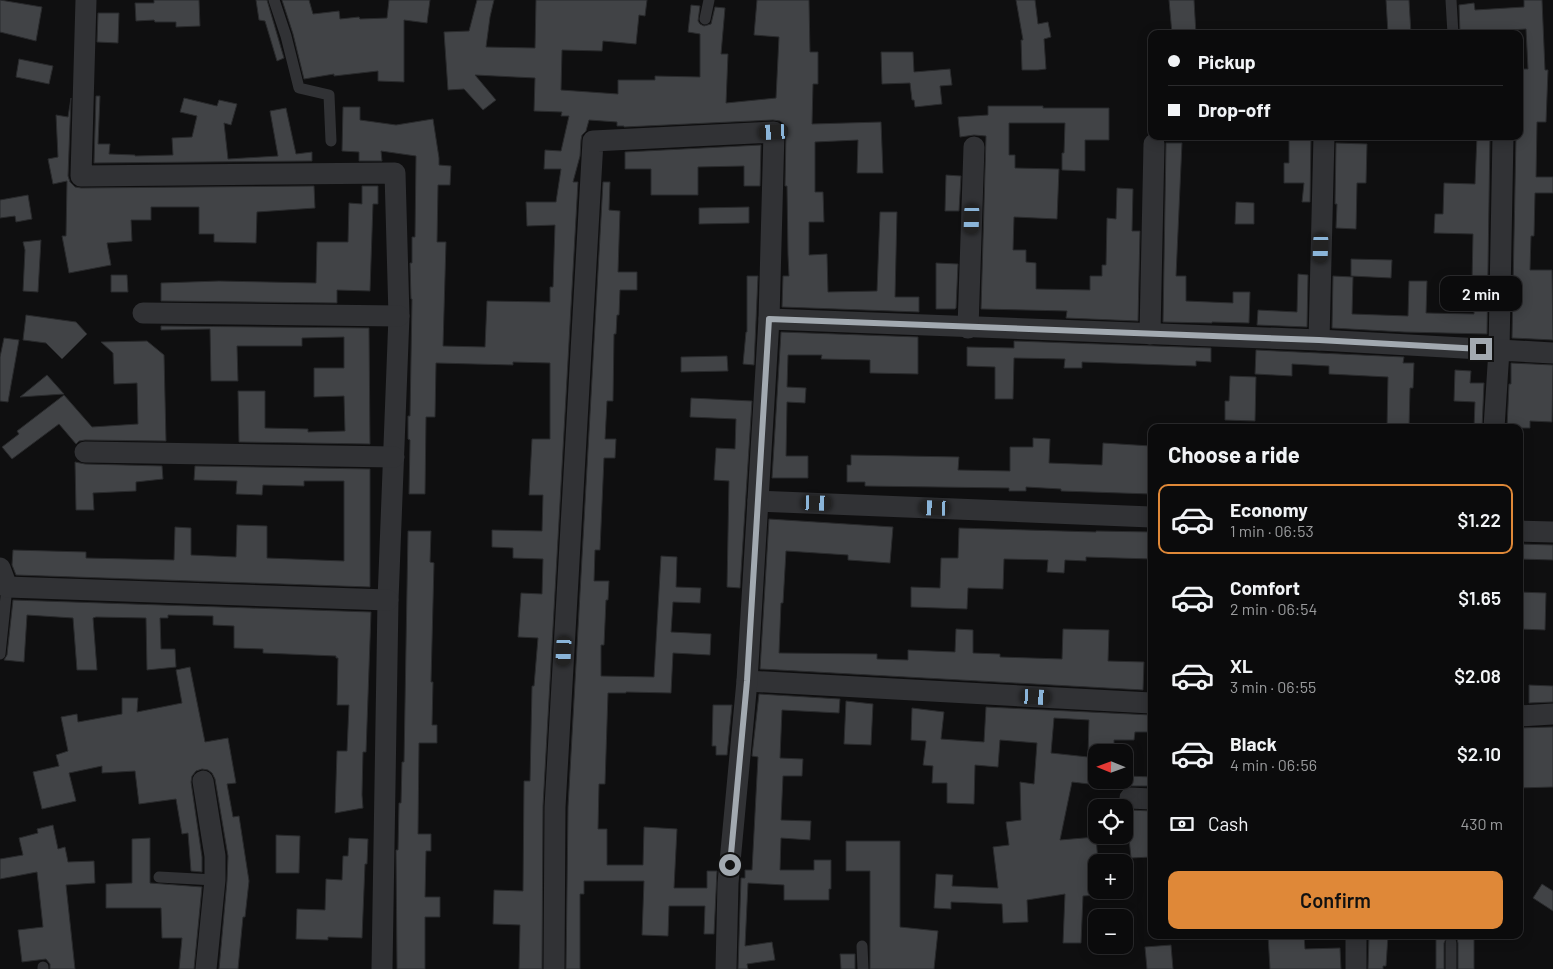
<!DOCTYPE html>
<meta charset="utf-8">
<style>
:root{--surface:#0b0b0c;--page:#141415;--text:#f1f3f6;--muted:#9a9b9d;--line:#2b2b2d;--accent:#df8838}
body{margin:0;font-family:Barlow,sans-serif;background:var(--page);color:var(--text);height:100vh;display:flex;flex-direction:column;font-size:19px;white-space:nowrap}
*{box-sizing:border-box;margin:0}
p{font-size:16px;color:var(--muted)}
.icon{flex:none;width:28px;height:28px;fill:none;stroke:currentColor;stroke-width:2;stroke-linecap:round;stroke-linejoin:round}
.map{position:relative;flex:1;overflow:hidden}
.side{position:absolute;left:1148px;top:424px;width:375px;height:515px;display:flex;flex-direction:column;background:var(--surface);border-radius:10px;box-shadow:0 2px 12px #0003,0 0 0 1px var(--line)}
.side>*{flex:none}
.top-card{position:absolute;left:1148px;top:30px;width:375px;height:110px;border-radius:10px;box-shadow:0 2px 12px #0003,0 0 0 1px var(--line);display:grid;align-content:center;height:110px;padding:0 20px;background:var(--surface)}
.needle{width:32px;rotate:271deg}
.controls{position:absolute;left:1088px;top:744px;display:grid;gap:10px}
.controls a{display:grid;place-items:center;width:45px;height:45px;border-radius:10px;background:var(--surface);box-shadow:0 2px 12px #0003,0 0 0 1px var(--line);font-size:25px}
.end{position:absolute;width:22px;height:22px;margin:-11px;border:6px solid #a2a9b0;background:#111;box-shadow:0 0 0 2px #111}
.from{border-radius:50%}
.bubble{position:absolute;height:35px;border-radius:10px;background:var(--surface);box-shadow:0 2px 12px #0003,0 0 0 1px var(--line);font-size:16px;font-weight:600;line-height:35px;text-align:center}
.car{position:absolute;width:15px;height:30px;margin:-15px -8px;border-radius:6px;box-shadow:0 0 4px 1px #0007;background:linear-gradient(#222 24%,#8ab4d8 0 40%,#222 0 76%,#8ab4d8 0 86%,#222 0)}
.top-card b{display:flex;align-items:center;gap:18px;height:48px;font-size:19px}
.top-card b+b{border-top:1px solid var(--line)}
.top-card i{width:12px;height:12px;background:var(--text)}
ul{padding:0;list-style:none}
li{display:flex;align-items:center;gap:15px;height:70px;margin:0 10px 8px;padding:0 10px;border:2px solid transparent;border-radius:10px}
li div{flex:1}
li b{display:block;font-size:19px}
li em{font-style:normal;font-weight:600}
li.current{border-color:var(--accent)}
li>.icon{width:45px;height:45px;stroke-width:1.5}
h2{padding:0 20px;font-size:22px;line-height:60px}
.pay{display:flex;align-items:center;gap:12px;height:55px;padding:0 20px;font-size:19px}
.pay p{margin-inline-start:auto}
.cta{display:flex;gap:10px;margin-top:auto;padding:10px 20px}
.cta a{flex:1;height:58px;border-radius:10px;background:var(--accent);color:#111;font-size:20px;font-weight:600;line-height:58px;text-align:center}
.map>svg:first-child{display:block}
.building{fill:#414346;stroke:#292a2c;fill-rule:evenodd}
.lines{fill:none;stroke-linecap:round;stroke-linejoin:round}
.lane{stroke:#313235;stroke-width:11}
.street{stroke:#313235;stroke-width:21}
.route{stroke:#a2a9b0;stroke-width:6}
</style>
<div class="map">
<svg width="1553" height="969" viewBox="0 0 1553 969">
<rect width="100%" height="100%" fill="#0f0f10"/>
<!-- building -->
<g class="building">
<path d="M0,0L42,7L36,41L0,32Z"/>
<path d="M154,0H199L200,26L176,27V22H155L154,20L136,21L135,3H154Z"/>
<path d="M256,0H267L284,58L277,61L265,21L259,20Z"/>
<path d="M282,0H309L313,14L339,11L340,19L359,17L360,19L387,18L389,0H430L427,23L404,20V82L378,81V71L334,76V74L304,79L293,34Z"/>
<path d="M477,0H494L490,17L486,47L535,48L536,0H647L645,16L639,15L636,44L603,41L602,51L562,50L561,90L618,94V80H655V76L700,77V34L688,32L691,5L700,6L698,21L700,24L704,26L711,24L715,7L725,8L721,54H728L726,103L776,98L779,37L754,35L757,0H809L810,52H818V84H813L812,124L881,122L883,173H857L858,140L815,142V192H823L824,222H809V255L827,254L828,292L877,291L880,212H897L895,297H919V312L782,307L783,276H789L788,255L787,186H785L786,132L785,125L780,121L773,120L624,127V126H617V122L589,120L586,131L582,135L581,140L580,156L573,182H578L543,806L542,969H519L520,925L493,924L494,890L523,891L524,781H530L532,686H534L538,638L518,637L521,593L542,594L543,559L513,558V548L492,547V530L542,531L543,495H529L532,439H550V363L513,362V365L436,363L435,417H426L425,494H409L410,440L408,439V416H410L412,299H411L410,263H412V237H415L416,156L381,151L382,161H359V152L342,151L343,107H360V120L396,125L433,119L439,158V165L451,166L450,185H438L437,242H446L443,346L485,347L487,301L550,302V287H553L555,225L527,226L526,202H556L561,169H544L545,150L561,151L569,116H561L562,112L534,111L535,78L475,75L496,100L483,110L464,89L448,90L444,32L469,31Z"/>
<path d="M1016,0H1035L1038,24L1048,22L1051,37L1044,39L1046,69L1038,70H1022L1021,40H1023Z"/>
<path d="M1169,0H1194L1196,34H1172Z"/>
<path d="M1386,0H1409L1411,34H1388Z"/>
<path d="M1524,0H1542L1545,70H1548L1546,122H1537L1536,177H1553V193H1535L1534,236H1531L1530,270H1552L1553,340L1512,338L1516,136H1519V69H1528L1526,29L1460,33L1459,5L1474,3L1475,10L1524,7Z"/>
<path d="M98,13H119L118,43L97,42Z"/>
<path d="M881,52H913L914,72L950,69L952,85L940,86L942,104L915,107L914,100H912L910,83L882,84Z"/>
<path d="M19,59L53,66L49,84L16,77Z"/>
<path d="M96,96H100L98,144H110L109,154L135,155V156L173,155L172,138L192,137L197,116L180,112L184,98L217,106L219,100L237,104L231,125L224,123L228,159L278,156L270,111L286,108L296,154L312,152V161L94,163Z"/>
<path d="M71,98L68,176L70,182L75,187L81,188L314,186L315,208L257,212L256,243L214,242V234H199V207H151V220H131L132,241L107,243L111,265L69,273L62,236H66L67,181L53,184L48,159L58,157L56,115L68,117Z"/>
<path d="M988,106H1043V108H1109V140H1085V171L1062,170V153H1064L1065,123H1009V155H1015V168L1059,169L1057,219L1014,217L1013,250H1026V262L1036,263V289L1090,290V276H1102V265H1106L1107,218L1116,219L1117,188L1133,189L1132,231H1140L1138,321L1066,318L1067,311L981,309L986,136L974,135L960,137L958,117L988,115Z"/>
<path d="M1289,136H1311L1310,202H1302L1304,183H1284V163H1289Z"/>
<path d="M1477,136H1490L1487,334L1404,332L1332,328L1333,276L1353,277L1352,314L1408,316L1409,281H1427L1426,313L1474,314L1475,281H1472L1473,234L1434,233L1435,214H1443L1444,183L1475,184Z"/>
<path d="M1166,143H1182L1176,276H1186V301L1233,303V292H1250L1249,323L1212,322V323L1163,322Z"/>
<path d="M1336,143L1367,144L1366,183H1357L1356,229L1336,228L1337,204H1335Z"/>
<path d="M761,145L760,186H744V166L698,167V195H651V169H625V152Z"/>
<path d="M946,175L961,176L959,211H945Z"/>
<path d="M603,182H610L609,210L620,211L618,272H637V290H620L619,315H617L616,334H614L613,401H607L605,439H616L615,458H604L600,550H595L594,581H609L608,600H606L604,645H601V676L654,677L661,556L677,557L676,587L701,588L700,603L673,602L671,632L711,634L710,655L673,653L671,693L626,692V693H608L605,784H599L598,829H607V865H643L644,827L677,829L674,888H707V871H717L714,934H704L705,906H669L668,936L642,935L644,881H584V894H580V969H566L568,807Z"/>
<path d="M362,186H378V204H373L370,291L337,290V303L161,301V283L219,281L316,283L317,242H348L349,203L362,204Z"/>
<path d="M28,195L32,219L16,222L15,216L0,218V200Z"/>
<path d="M1236,202L1254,203V224H1235Z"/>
<path d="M749,207V223L699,224V208Z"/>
<path d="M41,240L38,292L23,291L25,250L23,242Z"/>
<path d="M1351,259L1392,260L1391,278L1351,276Z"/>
<path d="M936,263L958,264L956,308L955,309H936Z"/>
<path d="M1298,274L1308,275L1307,327L1257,325L1258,310L1297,312Z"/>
<path d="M111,275H127L128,292H111Z"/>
<path d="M747,276H758L754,365L743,364L746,332H747Z"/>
<path d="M26,315L76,322L87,334L62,359L46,343L23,340Z"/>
<path d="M161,326L369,328L370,444L239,442L238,391H265V428L308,429V432L345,431L344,396L314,397V368H344V337L302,338V346H237L238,381H211L210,329L161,330Z"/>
<path d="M781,332L918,337V374L870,373V360L821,359L822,355H788L787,387L806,388L805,403L787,402L786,456H808V478H772Z"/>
<path d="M4,338L19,340L8,402L0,401V357Z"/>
<path d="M147,341L164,355L166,441L85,440L79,441L76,444L59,424L12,459L2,447L19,434L17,431L64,395L92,427L138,424L137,383L114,384L113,353L101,342Z"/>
<path d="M1014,341L1211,348V362L1196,361V366L1082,362V368H1064L1065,359L1014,358L1013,399H995V367L967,366V347L1014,348Z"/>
<path d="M1256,350L1404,357L1403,363H1414L1413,388H1410L1409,428H1387L1388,377L1329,374V366L1292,364V376L1255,374Z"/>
<path d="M727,356L728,371L681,372V357Z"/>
<path d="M1511,363L1553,365L1552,422L1530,421V428H1507L1509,384H1511Z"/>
<path d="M1455,370L1471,371L1470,383H1484L1482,428H1474L1475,402L1454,401Z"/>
<path d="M47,375L64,394L20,397Z"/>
<path d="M1230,376L1256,377L1255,421L1225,420V401H1229Z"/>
<path d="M691,398L752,401L740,588L727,587L729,481L714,480L716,448L735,449L736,419L690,417Z"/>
<path d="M1033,438L1050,439L1049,463L1102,465L1103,443L1151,446V494L1061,491V489L1026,487V491H1009V488L865,486V482H847V465H851V455L959,457L958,470L1010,471V447H1033Z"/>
<path d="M75,462L85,464L162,466L163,479L136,482V491L93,493L94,510H76Z"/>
<path d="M195,466L370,469V587L16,575L12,565L13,550L86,552V558L174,560L175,527L191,528V555L236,557L237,525L267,526V558L344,561V481H304V486L263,485L262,495L236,494L237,481L194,480Z"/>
<path d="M769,519L893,527L890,563L848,560V555L786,551L783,603H781L779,653L877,654V659L908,660V650L955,652L956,629L973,630V653L1000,654V657L1062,659L1063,629L1109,630L1108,661L1144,662L1143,690L760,669Z"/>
<path d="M959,528L1096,532V531L1151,532V559L1086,557V561L1065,560L1064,573L1047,572L1048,560L1004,559L1003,589L968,588L967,609L911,607V587L940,588L941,558H958Z"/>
<path d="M408,531H431L430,562L434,563L431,682H433L432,725H437V743H419L418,834H431V851H426L425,897H440V917H425V969H397L396,850H398L399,803H401L402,762H404Z"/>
<path d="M1519,544L1553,545V560L1519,559Z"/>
<path d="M1519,592L1546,593L1545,630L1519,629Z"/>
<path d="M13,600L371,612L366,752H363L362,795L363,808L335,813L337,751H347L349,705H337L338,658H336V656L263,653V649L234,648V626L213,625V616L168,615V618H160L161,649H175L176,667L147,670L146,618L96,617L93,618L97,670H77L73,618L27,615L24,662L4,660L7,655Z"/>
<path d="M190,667L205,742L228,738L236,783L227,784L233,817L239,816L249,881L245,917H243L238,969H219L227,881L228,856L215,779L212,773L208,770L202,769L196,771L192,776L191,782L202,857V872L191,871L188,833L182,834L176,799L139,804L135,771L102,773V766L69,773L76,801L42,809L33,772L59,766L56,755L68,751L61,717L77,714L78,722L122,714V698H138L137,712L182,703L176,670Z"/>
<path d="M1529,685L1553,686V702L1529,703Z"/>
<path d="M759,694L840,699L839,713L782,710L780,758L803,759L802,776H783L781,820L811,821L810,840L781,838L780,870H814V860H831V889H829V900H784V885L748,883L745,946L772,942L775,960L747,964L748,969H738L741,878H745V870H752L758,757L752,756Z"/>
<path d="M846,701L873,704L871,745L844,744Z"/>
<path d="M713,705H732L727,755H716V746H712Z"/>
<path d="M986,707L1151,715V732H1135L1134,740H1114V752H1096V780H1124V772H1126L1125,787L1123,788L1072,782L1060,840L1096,837L1098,862H1096V890H1100V895L1083,896L1081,943H1063L1065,894L1027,900L1028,922L1003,923L1002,904L951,902V909L934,908L936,874L953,875L952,886L998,888L993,847L1009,845L1006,822L1021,820L1020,782L1034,784L1037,743L1000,740L998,767L975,765L974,804L947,803V783H932L933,766L923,765L926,741L911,740L912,708L944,712L941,739L984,742ZM1054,718L1089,720L1088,757L1051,753Z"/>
<path d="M1553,727V787L1519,788V728Z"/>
<path d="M1128,776L1151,777V786H1128Z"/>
<path d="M1130,810L1151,811V857L1131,858L1128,828H1131Z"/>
<path d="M53,825L58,849L65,847L68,862L94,861L95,883L66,885L75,969H50V964L46,959L22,962L18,930L43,927L37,872L0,879V859L23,855L19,838L38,833L37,829Z"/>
<path d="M276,835L300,836L299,873H276Z"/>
<path d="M150,838V883L202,887L194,969H179L182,938H162L161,908H106V884L132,883V839Z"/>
<path d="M349,838L368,839L367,864H365L362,938L328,937V940L296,939L297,909L325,910L326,879L342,880L343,856H348Z"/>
<path d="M846,841H900V927L938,931L934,969H870V871H846Z"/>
<path d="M1542,884L1553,891V911L1533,898Z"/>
<path d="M1268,935H1304L1305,949L1340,948L1341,969H1270Z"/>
<path d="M1369,935H1388L1386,966H1383V969H1368Z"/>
<path d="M1436,935L1474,936V969H1458V943L1457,939L1451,936L1447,937L1444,943V969H1436Z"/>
<path d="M1171,945L1173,969H1147L1145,947Z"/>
<path d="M840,954H855V969H841Z"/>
</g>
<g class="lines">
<!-- lane -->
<g class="lane">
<path d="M274,0L286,36L299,88L329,95L331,141"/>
<path d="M1451,0L1453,34"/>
<path d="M705,19L709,0"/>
<path d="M0,654L7,587"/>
<path d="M159,877L215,880"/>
<path d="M1451,943V969"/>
<path d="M862,946L863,969"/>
<path d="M43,967V969"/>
</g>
<!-- street -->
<g class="street">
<path d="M86,0L81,176L395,173L399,316L388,600L382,969"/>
<path d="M143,313L399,316"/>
<path d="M769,319L1319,340L1499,350L1503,136"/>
<path d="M968,328L974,147"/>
<path d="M1150,334L1154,144"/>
<path d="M1319,340L1324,136"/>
<path d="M1494,428L1499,350L1553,353"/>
<path d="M85,452L394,457"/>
<path d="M758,501L1151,517"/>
<path d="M1519,531L1553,532"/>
<path d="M0,568L7,587L388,600"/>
<path d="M747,681L1151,703"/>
<path d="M1519,716L1553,714"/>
<path d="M203,781L215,856V880L206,969"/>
<path d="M1130,798L1151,799"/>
<path d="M554,969L555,807L593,141L774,132L769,319L747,681L728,883L726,969"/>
<path d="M1356,969V935"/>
</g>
</g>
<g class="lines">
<!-- route -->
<path class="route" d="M730,865L747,681L769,319L1319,340L1481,349"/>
</g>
</svg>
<div class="controls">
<a><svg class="needle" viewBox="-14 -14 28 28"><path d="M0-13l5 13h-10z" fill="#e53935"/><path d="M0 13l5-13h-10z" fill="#9a9b9d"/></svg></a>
<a><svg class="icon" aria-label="locate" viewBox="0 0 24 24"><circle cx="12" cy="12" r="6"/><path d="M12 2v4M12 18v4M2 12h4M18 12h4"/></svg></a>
<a>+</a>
<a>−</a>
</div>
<i class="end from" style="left:730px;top:865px"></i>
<i class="end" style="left:1481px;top:349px"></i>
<div class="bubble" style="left:1440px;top:276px;width:82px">2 min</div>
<i class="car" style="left:774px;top:132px;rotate:267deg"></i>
<i class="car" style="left:972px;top:219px;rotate:182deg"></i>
<i class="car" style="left:1321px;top:248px;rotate:182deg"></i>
<i class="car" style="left:817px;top:503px;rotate:92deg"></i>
<i class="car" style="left:935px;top:508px;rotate:272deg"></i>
<i class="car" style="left:564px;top:651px;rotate:183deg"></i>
<i class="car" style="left:1036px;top:697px;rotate:93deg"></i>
<div class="top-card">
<b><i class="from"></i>Pickup</b>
<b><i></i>Drop-off</b>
</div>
<section class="side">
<h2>Choose a ride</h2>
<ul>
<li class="current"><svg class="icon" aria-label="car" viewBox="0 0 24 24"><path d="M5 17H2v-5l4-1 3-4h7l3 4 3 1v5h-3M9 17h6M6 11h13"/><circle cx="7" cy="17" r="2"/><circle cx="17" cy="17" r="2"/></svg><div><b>Economy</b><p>1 min · 06:53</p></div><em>$1.22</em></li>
<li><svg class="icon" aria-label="car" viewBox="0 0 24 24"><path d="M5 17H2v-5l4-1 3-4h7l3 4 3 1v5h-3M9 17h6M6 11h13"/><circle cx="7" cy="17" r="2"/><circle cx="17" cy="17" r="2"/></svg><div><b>Comfort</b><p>2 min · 06:54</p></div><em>$1.65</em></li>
<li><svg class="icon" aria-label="car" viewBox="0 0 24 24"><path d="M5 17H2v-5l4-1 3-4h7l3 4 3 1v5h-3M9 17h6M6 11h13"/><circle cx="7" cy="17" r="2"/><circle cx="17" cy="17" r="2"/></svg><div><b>XL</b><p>3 min · 06:55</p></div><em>$2.08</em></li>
<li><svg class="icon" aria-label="car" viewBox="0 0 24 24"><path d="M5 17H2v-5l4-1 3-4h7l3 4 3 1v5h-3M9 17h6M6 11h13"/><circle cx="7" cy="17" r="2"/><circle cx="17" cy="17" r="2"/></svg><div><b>Black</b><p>4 min · 06:56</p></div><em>$2.10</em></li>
</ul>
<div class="pay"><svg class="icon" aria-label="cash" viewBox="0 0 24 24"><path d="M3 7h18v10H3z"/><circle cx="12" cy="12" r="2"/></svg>Cash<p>430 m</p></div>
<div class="cta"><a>Confirm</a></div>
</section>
</div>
